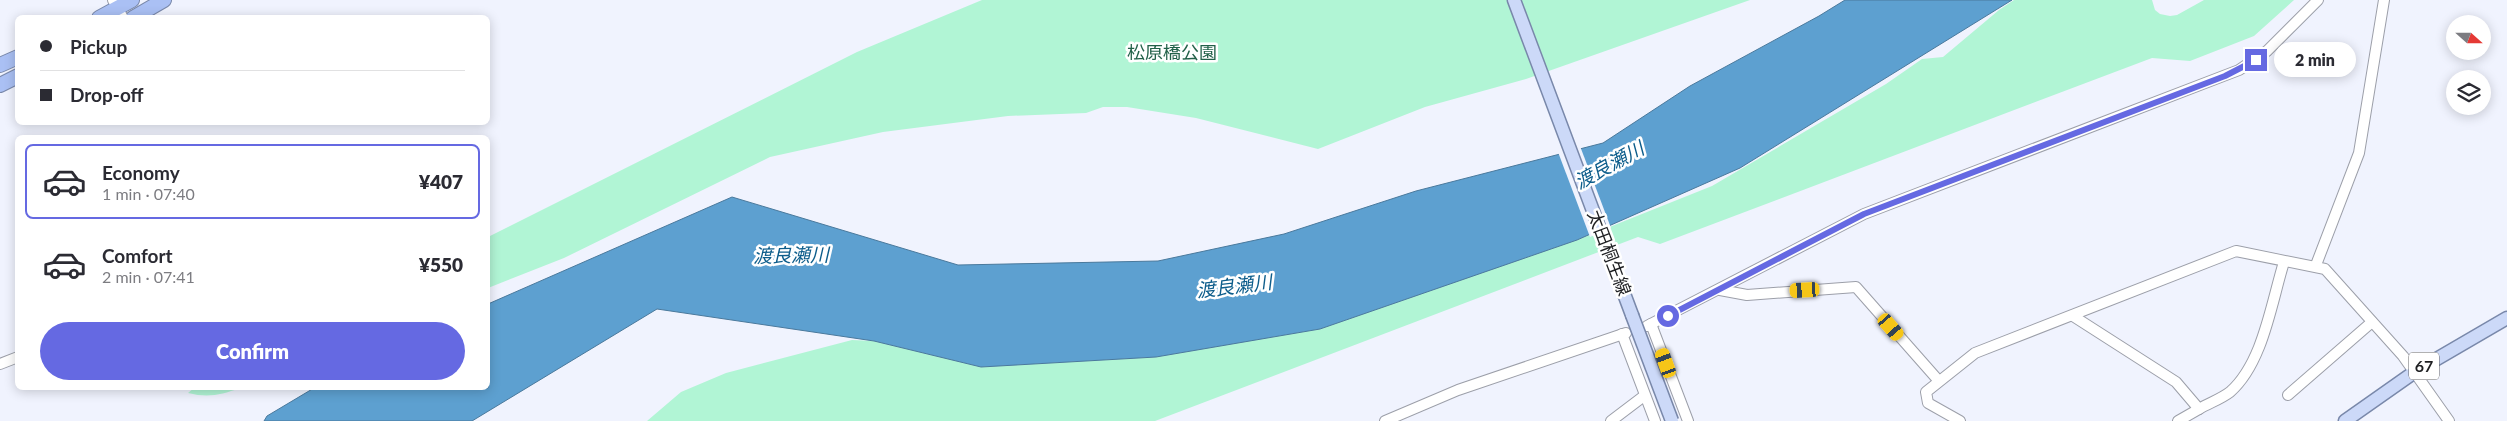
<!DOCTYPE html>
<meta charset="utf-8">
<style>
:root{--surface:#fff;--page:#f2f2f3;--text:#2b2b33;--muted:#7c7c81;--line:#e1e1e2;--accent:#6569e2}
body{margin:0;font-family:Lato,"Noto Sans JP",sans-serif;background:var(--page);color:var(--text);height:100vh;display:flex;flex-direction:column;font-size:19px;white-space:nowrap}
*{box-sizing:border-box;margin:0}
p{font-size:16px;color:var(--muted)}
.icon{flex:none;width:28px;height:28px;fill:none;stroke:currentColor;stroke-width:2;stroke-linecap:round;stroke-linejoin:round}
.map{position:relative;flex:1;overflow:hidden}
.panel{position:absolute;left:15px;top:135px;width:475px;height:255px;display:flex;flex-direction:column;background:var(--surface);border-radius:8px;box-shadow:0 2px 12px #0003}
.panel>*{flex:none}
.banner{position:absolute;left:15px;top:15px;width:475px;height:110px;border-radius:8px;box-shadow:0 2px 12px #0003;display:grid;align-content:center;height:110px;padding:0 25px;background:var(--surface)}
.needle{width:32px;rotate:111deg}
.tools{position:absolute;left:2446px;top:15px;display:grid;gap:10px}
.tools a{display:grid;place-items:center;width:45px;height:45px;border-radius:50%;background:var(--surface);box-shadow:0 2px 12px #0003;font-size:25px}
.end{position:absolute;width:22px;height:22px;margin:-11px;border:6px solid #6569e2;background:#fff;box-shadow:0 0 0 2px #fff}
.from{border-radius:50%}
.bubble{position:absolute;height:35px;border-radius:18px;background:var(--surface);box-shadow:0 2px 12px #0003;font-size:16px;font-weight:800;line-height:35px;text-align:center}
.car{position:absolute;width:15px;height:30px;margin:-15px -8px;border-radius:6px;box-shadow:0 0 4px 1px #0007;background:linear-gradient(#f5c518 24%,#345 0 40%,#f5c518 0 76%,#345 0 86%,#f5c518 0)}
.banner b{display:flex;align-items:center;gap:18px;height:48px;font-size:19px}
.banner b+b{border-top:1px solid var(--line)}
.banner i{width:12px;height:12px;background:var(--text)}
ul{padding:9px 0 0;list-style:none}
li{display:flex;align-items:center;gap:15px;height:75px;margin:0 10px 8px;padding:0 15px;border:2px solid transparent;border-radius:8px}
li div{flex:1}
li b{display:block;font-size:19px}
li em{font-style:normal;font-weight:800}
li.active{border-color:var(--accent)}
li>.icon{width:45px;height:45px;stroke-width:1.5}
.button{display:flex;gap:10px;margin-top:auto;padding:10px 25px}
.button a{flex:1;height:58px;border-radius:30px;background:var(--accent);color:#fff;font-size:20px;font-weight:800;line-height:58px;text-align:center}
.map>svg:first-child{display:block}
.green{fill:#b1f5d5}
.water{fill:#5da0d0;stroke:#4a799c}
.pier{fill:#f0f3fe}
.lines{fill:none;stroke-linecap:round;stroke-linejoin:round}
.minor-casing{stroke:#9c9fa9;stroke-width:12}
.major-casing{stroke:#7988aa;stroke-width:15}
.highway-casing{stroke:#7988aa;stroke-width:16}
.minor{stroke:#fff;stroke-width:10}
.major{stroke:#ccd9f8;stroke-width:12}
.highway{stroke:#aac0f4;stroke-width:14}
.major-bridge-casing{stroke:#7988aa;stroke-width:15;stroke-linecap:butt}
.major-bridge{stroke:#ccd9f8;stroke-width:12}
.route{stroke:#6569e2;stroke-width:6}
.labels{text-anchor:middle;stroke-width:5;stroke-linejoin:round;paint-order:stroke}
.shield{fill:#fff;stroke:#626264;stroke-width:1}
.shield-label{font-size:16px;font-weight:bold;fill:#1e1f22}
.park-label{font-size:18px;fill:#226149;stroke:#fff}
.street-label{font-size:18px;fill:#1e1f22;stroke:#fff}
.water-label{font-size:19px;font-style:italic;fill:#0d5d8b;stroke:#fff}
</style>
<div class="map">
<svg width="2507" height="421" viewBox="0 0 2507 421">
<rect width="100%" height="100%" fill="#f0f3fe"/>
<!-- green -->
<g class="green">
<path d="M982,0H1750L1526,79L1425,107L1318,149L1196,118L1127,107H1103L1086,113L1008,116L883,132L770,157L564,258L488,288V237L857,52Z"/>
<path d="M2014,0H2152L2155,10L2160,14L2170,16L2177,15L2204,0H2294L2254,36L2190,61L2152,58L1660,244L1638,237L1155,421H647L681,392L726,373L852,340L874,341L981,367L1156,357L1320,329L1577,240L1712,186L1886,84L1922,59L1943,57L1999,10Z"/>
<path d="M194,388H240C221,395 208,398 188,393Z"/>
</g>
<!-- water -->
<path class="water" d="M1845,0H2012L1740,168L1577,240L1320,329L1156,357L981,367L874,341L657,309L472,421H264L267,416L314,388H488V304L732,197L958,265L1158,261L1284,234L1416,191L1603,143L1690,86L1819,16Z"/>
<!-- pier -->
<path class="pier" d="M1580,146L1611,228L1590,237L1558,152Z"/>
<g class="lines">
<defs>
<g id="minor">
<path d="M113,0L123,18"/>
<path d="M2316,265L2359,153L2384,0"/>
<path d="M1720,290L1747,295L1856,287L1938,380"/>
<path d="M2073,316L2176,382L2199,409L2178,421"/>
<path d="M1651,324L1688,421"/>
<path d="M1647,326L1864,214L2239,70L2267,51L2318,0"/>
<path d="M1622,334L1655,421"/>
<path d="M0,364L18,357"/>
<path d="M2288,395L2372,322"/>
<path d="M2199,409C2209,403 2221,399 2230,392C2263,363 2271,304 2284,262"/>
<path d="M1385,421L1458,390L1626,333"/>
<path d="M1611,421L1644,396"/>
<path d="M1960,421L1928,403L1926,392L1975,353L2236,251L2325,269L2403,356L2449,421"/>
</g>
<g id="major">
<path d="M1514,0L1632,315"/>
<path d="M2345,421L2416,371L2507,318"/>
</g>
<g id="highway">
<path d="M99,18L132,0"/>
<path d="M133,18L164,0"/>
<path d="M0,65L18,57"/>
<path d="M0,85L18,76"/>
</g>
</defs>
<!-- minor casing -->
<use href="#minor" class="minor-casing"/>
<!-- major casing -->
<use href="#major" class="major-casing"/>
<!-- highway casing -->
<use href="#highway" class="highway-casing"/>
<!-- minor -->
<use href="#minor" class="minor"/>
<!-- major -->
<use href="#major" class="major"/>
<!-- highway -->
<use href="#highway" class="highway"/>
<defs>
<path id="major-bridge" d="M1632,315L1672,421"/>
</defs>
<!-- major-bridge casing -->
<use href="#major-bridge" class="major-bridge-casing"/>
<!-- major-bridge -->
<use href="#major-bridge" class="major-bridge"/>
</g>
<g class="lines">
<!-- route -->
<path class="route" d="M1668,316L1864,214L2225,76L2256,60"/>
</g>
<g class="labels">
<!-- shield labels -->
<rect class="shield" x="2409" y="352.5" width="30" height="27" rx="4"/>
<g class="shield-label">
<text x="2424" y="372">67</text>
</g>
<!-- park labels -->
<g class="park-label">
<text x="1172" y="59">松原橋公園</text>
</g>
<!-- street labels -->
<g class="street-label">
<text transform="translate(1609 253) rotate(69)" y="6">太田桐生線</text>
</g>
<!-- water labels -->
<g class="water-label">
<text transform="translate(1609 165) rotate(-29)" y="7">渡良瀬川</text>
<text transform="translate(791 255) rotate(-1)" y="7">渡良瀬川</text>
<text transform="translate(1234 286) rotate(-7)" y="7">渡良瀬川</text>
</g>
</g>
</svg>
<div class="tools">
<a><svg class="needle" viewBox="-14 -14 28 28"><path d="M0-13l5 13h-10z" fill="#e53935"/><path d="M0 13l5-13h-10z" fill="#7c7c81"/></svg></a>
<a><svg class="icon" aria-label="layers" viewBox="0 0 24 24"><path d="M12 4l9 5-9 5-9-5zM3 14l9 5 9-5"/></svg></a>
</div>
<i class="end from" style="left:1668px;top:316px"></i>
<i class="end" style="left:2256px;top:60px"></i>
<div class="bubble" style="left:2274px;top:42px;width:82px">2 min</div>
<i class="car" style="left:1805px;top:290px;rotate:267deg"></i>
<i class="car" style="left:1891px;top:327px;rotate:139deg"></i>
<i class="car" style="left:1666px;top:363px;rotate:340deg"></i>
<div class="banner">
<b><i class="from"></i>Pickup</b>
<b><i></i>Drop-off</b>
</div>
<section class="panel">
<ul>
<li class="active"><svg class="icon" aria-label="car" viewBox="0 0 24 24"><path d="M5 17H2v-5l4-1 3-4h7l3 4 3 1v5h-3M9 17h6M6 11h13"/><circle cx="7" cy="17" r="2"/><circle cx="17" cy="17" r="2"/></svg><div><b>Economy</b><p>1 min · 07:40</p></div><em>¥407</em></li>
<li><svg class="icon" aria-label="car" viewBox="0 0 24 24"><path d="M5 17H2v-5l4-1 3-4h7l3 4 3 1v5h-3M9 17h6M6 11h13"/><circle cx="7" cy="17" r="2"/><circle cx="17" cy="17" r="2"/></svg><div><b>Comfort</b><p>2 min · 07:41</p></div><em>¥550</em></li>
</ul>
<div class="button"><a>Confirm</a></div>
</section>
</div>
